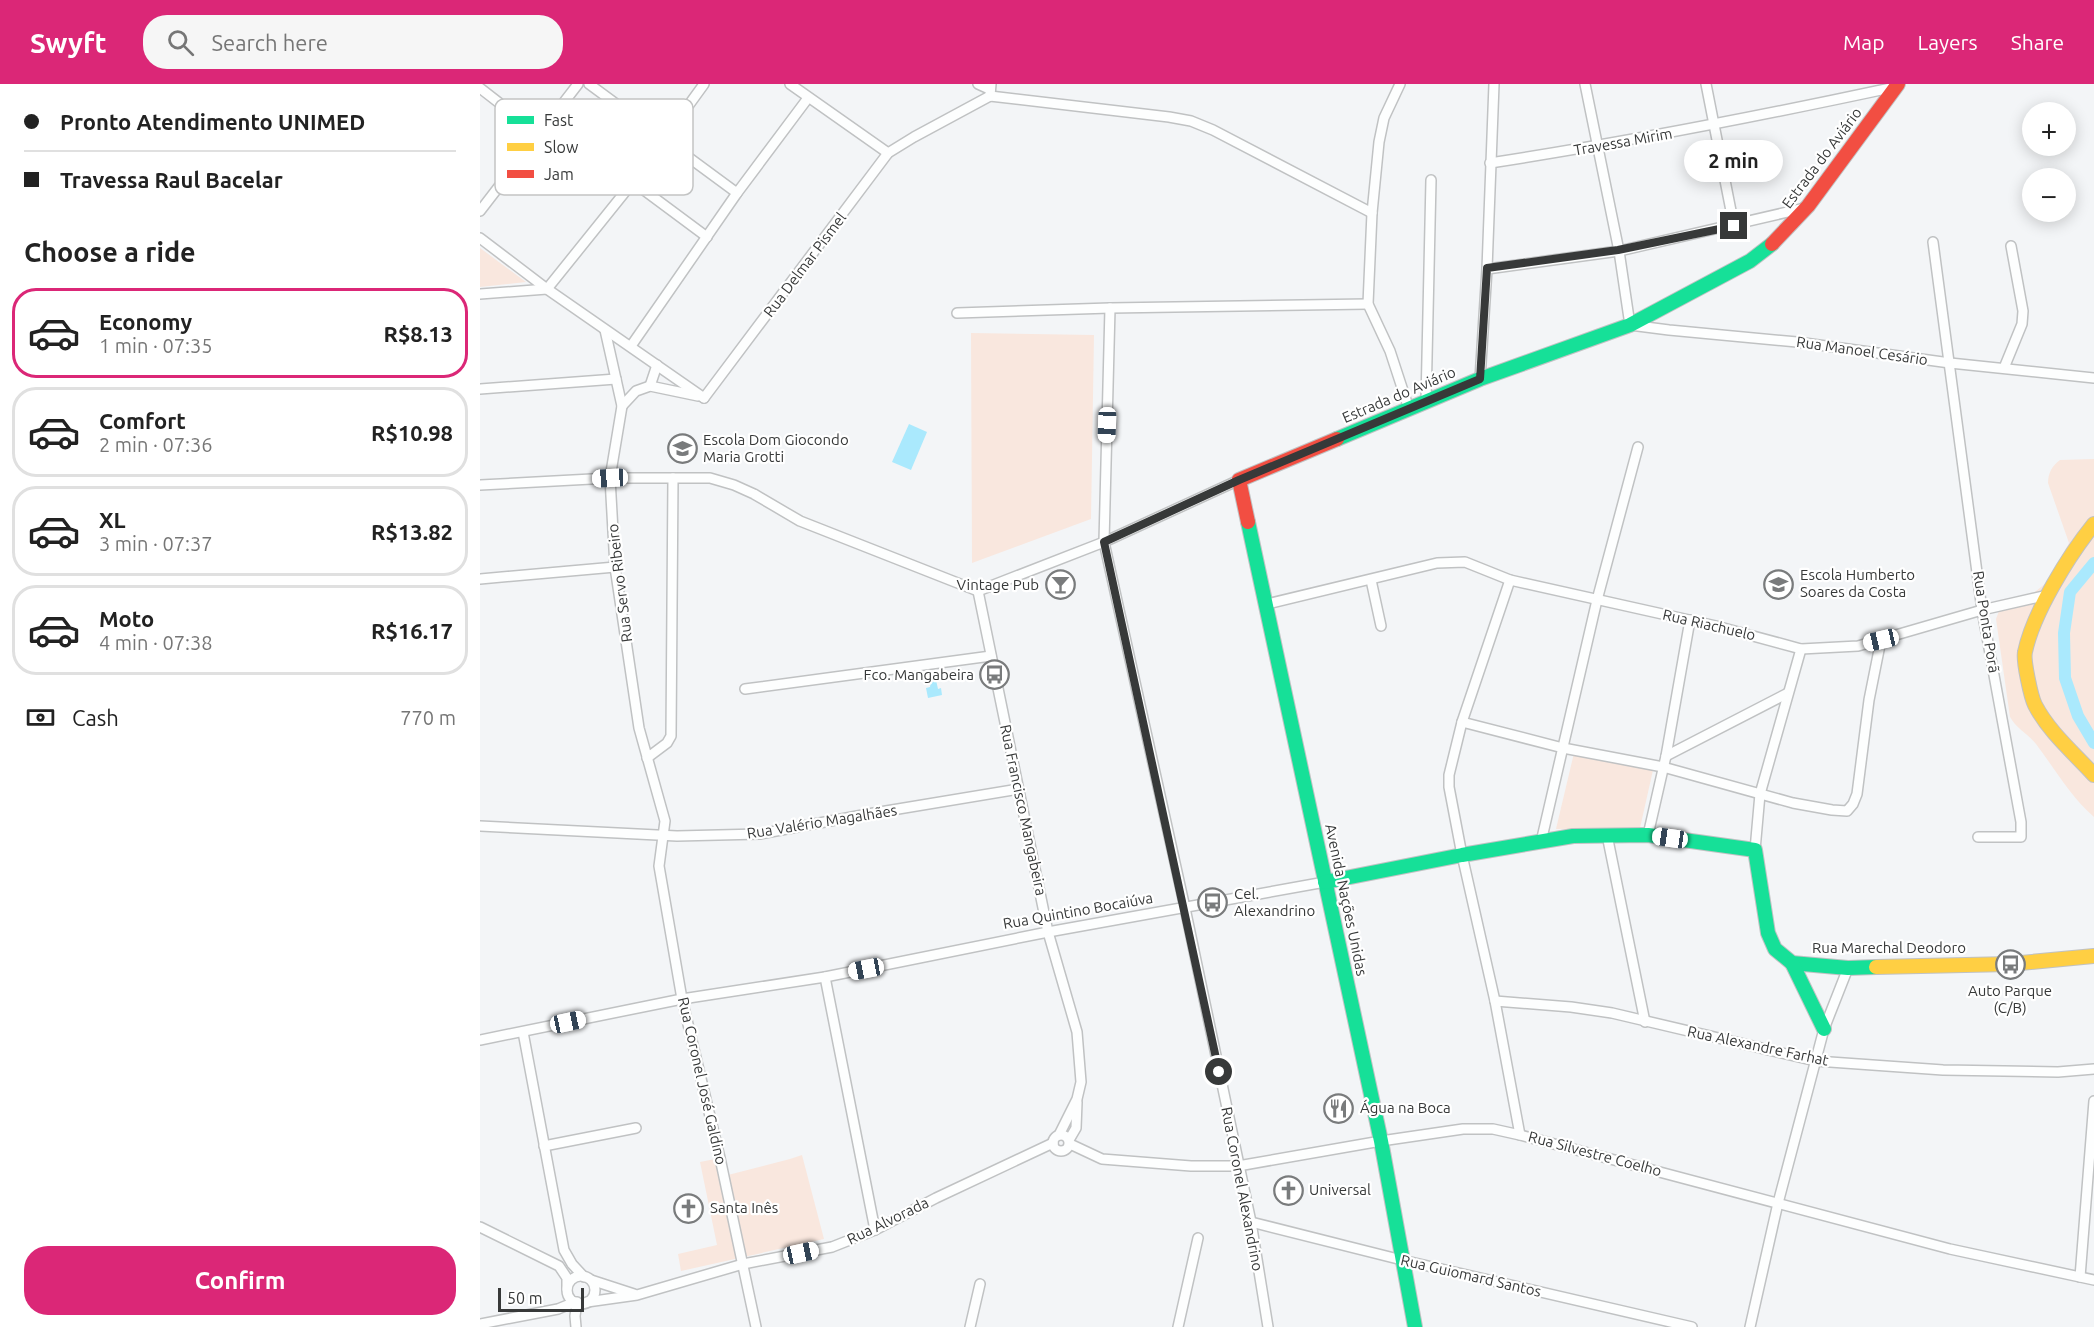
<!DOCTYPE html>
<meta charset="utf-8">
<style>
:root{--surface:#fff;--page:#f6f6f6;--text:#222;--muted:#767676;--line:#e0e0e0;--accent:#db2777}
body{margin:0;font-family:Ubuntu,sans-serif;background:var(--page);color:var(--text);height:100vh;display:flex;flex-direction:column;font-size:22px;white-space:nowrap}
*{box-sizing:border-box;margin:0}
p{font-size:20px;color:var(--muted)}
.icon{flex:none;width:33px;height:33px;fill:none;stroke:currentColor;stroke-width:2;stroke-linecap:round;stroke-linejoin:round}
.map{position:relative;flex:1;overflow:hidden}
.sheet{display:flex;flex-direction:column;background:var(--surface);width:480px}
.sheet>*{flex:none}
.banner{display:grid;align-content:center;height:132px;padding:0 24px;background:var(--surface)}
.buttons{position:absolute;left:1542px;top:18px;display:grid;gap:12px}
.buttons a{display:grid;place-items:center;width:54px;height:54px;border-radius:50%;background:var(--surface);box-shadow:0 3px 15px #0003;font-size:30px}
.scale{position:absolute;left:18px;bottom:15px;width:86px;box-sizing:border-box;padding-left:6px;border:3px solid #373939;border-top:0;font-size:16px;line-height:21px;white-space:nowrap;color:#373939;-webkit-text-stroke:4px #fff;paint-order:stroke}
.end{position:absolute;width:27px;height:27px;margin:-14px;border:8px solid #373939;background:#fff;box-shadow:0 0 0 3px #fff}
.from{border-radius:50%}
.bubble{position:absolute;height:42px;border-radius:21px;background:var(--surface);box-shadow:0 3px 15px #0003;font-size:20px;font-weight:600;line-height:42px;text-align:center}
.car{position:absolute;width:18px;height:36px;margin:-18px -9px;border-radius:8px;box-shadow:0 0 4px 2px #0007;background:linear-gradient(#fff 24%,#345 0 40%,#fff 0 76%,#345 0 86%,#fff 0)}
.banner b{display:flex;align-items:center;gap:21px;height:57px;font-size:22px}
.banner b+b{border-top:2px solid var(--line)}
.banner i{width:15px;height:15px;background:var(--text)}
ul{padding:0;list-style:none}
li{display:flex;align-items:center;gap:18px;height:90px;margin:0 12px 9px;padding:0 12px;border:3px solid var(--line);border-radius:24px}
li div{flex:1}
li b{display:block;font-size:22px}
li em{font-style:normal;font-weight:600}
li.selected{border-color:var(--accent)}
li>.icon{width:54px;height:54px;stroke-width:1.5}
h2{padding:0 24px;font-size:27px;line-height:72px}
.pay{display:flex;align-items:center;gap:15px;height:66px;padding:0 24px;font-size:22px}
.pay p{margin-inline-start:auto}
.primary-button{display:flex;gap:12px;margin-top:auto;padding:12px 24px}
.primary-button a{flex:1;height:69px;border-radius:24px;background:var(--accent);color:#fff;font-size:24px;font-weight:600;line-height:69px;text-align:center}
header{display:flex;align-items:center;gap:36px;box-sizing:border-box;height:84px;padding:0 30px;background:var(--accent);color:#fff}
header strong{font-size:28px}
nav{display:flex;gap:33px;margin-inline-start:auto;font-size:21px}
.search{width:420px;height:54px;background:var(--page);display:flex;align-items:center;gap:15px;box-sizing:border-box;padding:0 21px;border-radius:24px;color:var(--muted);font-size:22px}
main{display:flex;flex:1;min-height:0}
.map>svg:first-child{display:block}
.green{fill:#f9e7de}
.water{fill:#aae9fd}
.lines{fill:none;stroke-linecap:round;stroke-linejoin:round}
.canal{stroke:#aae9fd;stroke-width:12}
.street-casing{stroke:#c0c2c3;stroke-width:12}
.fast-casing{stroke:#c0c2c3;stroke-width:16}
.slow-casing{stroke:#c0c2c3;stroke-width:16}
.jam-casing{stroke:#c0c2c3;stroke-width:16}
.street{stroke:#fdfefe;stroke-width:9}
.fast{stroke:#16e098;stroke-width:14}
.slow{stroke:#ffcf43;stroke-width:14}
.jam{stroke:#f24e42;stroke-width:14}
.route{stroke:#373939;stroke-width:8}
.labels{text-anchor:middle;stroke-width:4.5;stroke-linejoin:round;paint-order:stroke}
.street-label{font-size:15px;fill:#373939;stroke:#fff}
.poi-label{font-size:15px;fill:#373939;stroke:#fff;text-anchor:start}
.key{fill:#fff;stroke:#c3c4c4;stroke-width:1.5}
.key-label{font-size:16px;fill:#373939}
</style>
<header>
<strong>Swyft</strong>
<div class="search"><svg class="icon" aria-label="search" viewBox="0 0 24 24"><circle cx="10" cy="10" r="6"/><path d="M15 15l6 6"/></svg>Search here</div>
<nav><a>Map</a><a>Layers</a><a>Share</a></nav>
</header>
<main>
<section class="sheet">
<div class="banner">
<b><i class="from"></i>Pronto Atendimento UNIMED</b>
<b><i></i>Travessa Raul Bacelar</b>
</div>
<h2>Choose a ride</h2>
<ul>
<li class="selected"><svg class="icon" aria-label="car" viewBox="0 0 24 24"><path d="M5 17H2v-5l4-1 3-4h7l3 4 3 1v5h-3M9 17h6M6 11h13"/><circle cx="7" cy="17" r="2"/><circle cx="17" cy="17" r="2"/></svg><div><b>Economy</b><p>1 min · 07:35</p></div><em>R$8.13</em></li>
<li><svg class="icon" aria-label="car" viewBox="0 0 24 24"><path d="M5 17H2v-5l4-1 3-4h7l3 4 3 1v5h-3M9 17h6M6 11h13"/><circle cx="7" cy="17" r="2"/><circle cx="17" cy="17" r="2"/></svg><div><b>Comfort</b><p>2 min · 07:36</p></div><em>R$10.98</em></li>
<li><svg class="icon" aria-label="car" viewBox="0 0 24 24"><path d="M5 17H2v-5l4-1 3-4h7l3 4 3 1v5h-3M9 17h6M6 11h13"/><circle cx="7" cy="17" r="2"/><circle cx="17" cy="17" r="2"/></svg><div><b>XL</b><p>3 min · 07:37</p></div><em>R$13.82</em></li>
<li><svg class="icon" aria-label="car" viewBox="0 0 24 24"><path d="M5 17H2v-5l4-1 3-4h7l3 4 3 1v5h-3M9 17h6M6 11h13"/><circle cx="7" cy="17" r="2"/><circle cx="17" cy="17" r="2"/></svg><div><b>Moto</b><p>4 min · 07:38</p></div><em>R$16.17</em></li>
</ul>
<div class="pay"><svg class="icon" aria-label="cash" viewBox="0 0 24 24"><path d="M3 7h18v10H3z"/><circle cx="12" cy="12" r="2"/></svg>Cash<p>770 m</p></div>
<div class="primary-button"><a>Confirm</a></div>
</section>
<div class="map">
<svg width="1614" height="1243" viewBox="0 0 1614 1243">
<rect width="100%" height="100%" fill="#f3f5f7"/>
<!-- green -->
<g class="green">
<path d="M0,164L46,198L0,203Z"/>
<path d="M491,249L614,251L611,435L492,479Z"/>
<path d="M1614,375V733C1590,712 1575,685 1556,660C1548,650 1536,644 1530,633L1516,535L1519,527L1524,524L1536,523L1566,499L1589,459L1568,399C1568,389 1572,382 1580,376Z"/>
<path d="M1094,669L1173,686L1160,744L1076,745Z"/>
<path d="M322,1071L344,1155L201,1187L198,1170L237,1161L220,1078L240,1074L248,1091L310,1075Z"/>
</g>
<!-- water -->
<g class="water">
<path d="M429,340L447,348L431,386L412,378Z"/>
<path d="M456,596L458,605L461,604L462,611L448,614L446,604L450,603L451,597Z"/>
</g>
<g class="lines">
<!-- canal -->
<path class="canal" d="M1614,479L1590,508L1584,549L1585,594L1598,632L1614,659"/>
<defs>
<g id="street">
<path d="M109,0L257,109"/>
<path d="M310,0L408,69"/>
<path d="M498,0L509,5"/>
<path d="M920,0L904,34L899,58L892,129L888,220L910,267L929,325"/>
<path d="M1105,0L1139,167L1150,241L1189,246L1317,258L1470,279L1614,294"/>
<path d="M1226,0L1254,142"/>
<path d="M0,4L59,50"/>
<path d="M510,12L689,33L711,37L733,46L892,129"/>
<path d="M510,12L511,0"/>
<path d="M1010,79C1147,58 1280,32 1415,3"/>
<path d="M153,98L227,153"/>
<path d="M0,127L98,0"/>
<path d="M0,154L67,205L224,314"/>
<path d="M1453,158L1502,526L1541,738V753H1498"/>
<path d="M1007,185L1139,167L1325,124"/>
<path d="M0,210L67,205L153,98L224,0"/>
<path d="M630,224L624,458L705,824L771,1138L788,1243"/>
<path d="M477,229L630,224L888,220"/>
<path d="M125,246L142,322L130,394L135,483L159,644L185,737L179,782L202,915L240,1074L276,1243"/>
<path d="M151,262L257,109L328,14"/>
<path d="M1524,284L1542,240L1543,227L1531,162"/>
<path d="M1000,295L1007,185L1014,0"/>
<path d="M170,302L177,281"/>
<path d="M0,305L136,295"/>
<path d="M224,314L408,69L434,53L510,12"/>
<path d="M946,318L951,96"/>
<path d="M142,322L156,307L170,302L218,312"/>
<path d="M0,401L130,394H230L254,401L274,410L320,437L498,507"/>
<path d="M0,495L135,483"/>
<path d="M891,496L901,542"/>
<path d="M1030,496L982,638L969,691V703L982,771L1015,917L1040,1051"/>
<path d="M498,507L568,848L597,948L601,998L597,1015L579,1051"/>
<path d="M498,507L624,458L759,396"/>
<path d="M787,520L957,479L985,478L1030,496L1236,542L1321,565L1378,562L1502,526L1568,511"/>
<path d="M265,605L511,572"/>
<path d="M982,638L1083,664L1183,683L1313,719L1352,726L1367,727L1373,720L1377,710L1389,616L1401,556"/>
<path d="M1186,672L1308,609"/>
<path d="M167,674L187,659L191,652L193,394"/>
<path d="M0,742L197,752L280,750L388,730L539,705"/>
<path d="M1127,751L1165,938"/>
<path d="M1168,751L1186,672L1210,536"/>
<path d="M1061,758L1117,516L1158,363"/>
<path d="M1275,766L1280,710L1321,565"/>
<path d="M345,893L395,1146"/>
<path d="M1015,917L1091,923L1132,929L1336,977L1463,986L1578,988L1614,985"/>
<path d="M43,948L84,1166L92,1180L104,1193"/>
<path d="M0,956L202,915L345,893L568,848L845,798"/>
<circle cx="581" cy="1059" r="8"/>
<path d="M589,1056L596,1044L597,1018"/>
<path d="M590,1060L622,1075L711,1082H758L901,1057L983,1045H1013L1040,1051L1470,1165L1614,1196"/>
<path d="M64,1062L156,1044"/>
<path d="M771,1138L922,1176L1212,1243"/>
<path d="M0,1143L79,1182L87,1194V1205"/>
<circle cx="101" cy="1206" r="14"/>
<path d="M1600,1193L1614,1017"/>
<path d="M111,1196L154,1210"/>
<path d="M107,1218L157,1211L263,1180L352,1163L395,1146L456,1114L573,1059"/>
<path d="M0,1240L78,1225L95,1218"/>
<path d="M96,1243L95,1232L97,1218"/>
<path d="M490,1243L500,1200"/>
<path d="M698,1243L718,1154"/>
<path d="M1270,1243L1298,1119L1344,945L1368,884"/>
</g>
<g id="fast">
<path d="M857,355L1000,295L1150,241L1270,177L1292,160"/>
<path d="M768,438L901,1057L935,1243"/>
<path d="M845,798L982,771L1093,752L1168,751L1275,766L1288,849L1295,865L1312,879L1368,884L1396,883"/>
<path d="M1312,879L1344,945"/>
</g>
<g id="slow">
<path d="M1614,440C1589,471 1553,529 1545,568C1543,576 1551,613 1555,621C1569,648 1594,669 1614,691"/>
<path d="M1396,883L1530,880L1614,872"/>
</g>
<g id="jam">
<path d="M1292,160L1328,122L1418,0"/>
<path d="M768,438L759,396L857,355"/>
</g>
</defs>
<!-- street casing -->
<use href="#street" class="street-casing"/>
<!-- fast casing -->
<use href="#fast" class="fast-casing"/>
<!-- slow casing -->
<use href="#slow" class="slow-casing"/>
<!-- jam casing -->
<use href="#jam" class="jam-casing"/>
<!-- street -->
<use href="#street" class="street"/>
<!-- fast -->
<use href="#fast" class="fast"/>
<!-- slow -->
<use href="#slow" class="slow"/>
<!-- jam -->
<use href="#jam" class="jam"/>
</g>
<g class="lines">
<!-- route -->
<path class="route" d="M739,988L624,458L759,396L1000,295L1007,184L1138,166L1254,142"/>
</g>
<!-- icons -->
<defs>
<symbol id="school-ring" viewBox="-11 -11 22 22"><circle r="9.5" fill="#fff" stroke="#797b7c" stroke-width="1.5"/><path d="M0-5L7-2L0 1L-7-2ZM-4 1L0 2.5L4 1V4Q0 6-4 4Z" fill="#797b7c"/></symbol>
<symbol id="bar-ring" viewBox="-11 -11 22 22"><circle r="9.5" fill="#fff" stroke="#797b7c" stroke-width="1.5"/><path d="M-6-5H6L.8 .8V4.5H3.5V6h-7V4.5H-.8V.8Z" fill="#797b7c"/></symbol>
<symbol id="bus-ring" viewBox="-11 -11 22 22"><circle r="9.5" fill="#fff" stroke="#797b7c" stroke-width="1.5"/><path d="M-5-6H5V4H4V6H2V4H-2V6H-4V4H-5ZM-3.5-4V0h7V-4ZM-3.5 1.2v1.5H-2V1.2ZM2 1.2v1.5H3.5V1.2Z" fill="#797b7c"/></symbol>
<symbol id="restaurant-ring" viewBox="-11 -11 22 22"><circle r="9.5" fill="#fff" stroke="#797b7c" stroke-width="1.5"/><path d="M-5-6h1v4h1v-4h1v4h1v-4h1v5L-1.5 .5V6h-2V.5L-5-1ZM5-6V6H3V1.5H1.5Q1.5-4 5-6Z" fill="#797b7c"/></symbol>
<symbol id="church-ring" viewBox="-11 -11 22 22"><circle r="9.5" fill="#fff" stroke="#797b7c" stroke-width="1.5"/><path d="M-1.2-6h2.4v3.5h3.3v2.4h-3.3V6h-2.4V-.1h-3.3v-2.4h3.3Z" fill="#797b7c"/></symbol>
</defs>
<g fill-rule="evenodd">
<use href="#school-ring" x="186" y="348" width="33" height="33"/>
<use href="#school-ring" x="1282" y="484" width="33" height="33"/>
<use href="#bar-ring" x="564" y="484" width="33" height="33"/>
<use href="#bus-ring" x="498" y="574" width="33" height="33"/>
<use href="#bus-ring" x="716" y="802" width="33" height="33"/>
<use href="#bus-ring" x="1514" y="864" width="33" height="33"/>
<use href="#restaurant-ring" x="842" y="1008" width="33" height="33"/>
<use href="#church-ring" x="792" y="1090" width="33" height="33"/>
<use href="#church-ring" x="192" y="1108" width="33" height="33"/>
</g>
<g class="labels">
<!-- street labels -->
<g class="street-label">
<text transform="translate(1143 58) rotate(-10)" y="5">Travessa Mirim</text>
<text transform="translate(1342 74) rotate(-53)" y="5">Estrada do Aviário</text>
<text transform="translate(325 181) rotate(-53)" y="5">Rua Delmar Pismel</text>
<text transform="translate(1382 267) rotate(8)" y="5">Rua Manoel Cesário</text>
<text transform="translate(919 311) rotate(-23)" y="5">Estrada do Aviário</text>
<text transform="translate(140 499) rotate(-97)" y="5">Rua Servo Ribeiro</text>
<text transform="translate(1506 538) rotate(81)" y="5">Rua Ponta Porã</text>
<text transform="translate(1229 541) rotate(13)" y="5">Rua Riachuelo</text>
<text transform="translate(543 726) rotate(78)" y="5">Rua Francisco Mangabeira</text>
<text transform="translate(342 738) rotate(-9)" y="5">Rua Valério Magalhães</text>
<text transform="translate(866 816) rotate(78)" y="5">Avenida Nações Unidas</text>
<text transform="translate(598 827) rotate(-10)" y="5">Rua Quintino Bocaiúva</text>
<text x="1409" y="869">Rua Marechal Deodoro</text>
<text transform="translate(1278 962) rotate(12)" y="5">Rua Alexandre Farhat</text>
<text transform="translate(222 997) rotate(77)" y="5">Rua Coronel José Galdino</text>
<text transform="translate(1115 1070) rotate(15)" y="5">Rua Silvestre Coelho</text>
<text transform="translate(762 1105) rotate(79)" y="5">Rua Coronel Alexandrino</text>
<text transform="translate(408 1137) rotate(-26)" y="5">Rua Alvorada</text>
<text transform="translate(991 1192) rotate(13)" y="5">Rua Guiomard Santos</text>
</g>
<!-- poi labels -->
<g class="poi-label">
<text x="223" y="361">Escola Dom Giocondo<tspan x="223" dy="17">Maria Grotti</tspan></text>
<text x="1320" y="496">Escola Humberto<tspan x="1320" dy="17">Soares da Costa</tspan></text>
<text x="559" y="506" text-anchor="end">Vintage Pub</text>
<text x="494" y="596" text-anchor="end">Fco. Mangabeira</text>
<text x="754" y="815">Cel.<tspan x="754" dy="17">Alexandrino</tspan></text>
<text x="1530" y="912" text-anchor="middle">Auto Parque<tspan x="1530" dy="17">(C/B)</tspan></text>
<text x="880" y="1029">Água na Boca</text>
<text x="829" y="1111">Universal</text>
<text x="230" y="1129">Santa Inês</text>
</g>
</g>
<!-- legend -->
<rect x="15" y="15" width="198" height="96" rx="9" class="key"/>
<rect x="27" y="32" width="27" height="8" fill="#16e098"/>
<rect x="27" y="59" width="27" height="8" fill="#ffcf43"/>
<rect x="27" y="86" width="27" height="8" fill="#f24e42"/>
<g class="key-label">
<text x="64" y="42">Fast</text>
<text x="64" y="69">Slow</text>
<text x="64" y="96">Jam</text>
</g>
</svg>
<div class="buttons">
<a>+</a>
<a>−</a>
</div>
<div class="scale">50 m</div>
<i class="end from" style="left:739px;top:988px"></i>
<i class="end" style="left:1254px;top:142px"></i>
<div class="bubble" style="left:1204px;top:56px;width:99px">2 min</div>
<i class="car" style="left:627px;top:341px;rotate:182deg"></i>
<i class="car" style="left:130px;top:394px;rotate:267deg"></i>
<i class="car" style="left:1401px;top:556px;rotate:257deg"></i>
<i class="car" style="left:1190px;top:754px;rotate:278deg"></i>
<i class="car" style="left:386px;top:885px;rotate:259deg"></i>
<i class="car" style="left:88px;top:938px;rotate:78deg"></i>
<i class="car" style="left:321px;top:1169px;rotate:78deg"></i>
</div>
</main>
